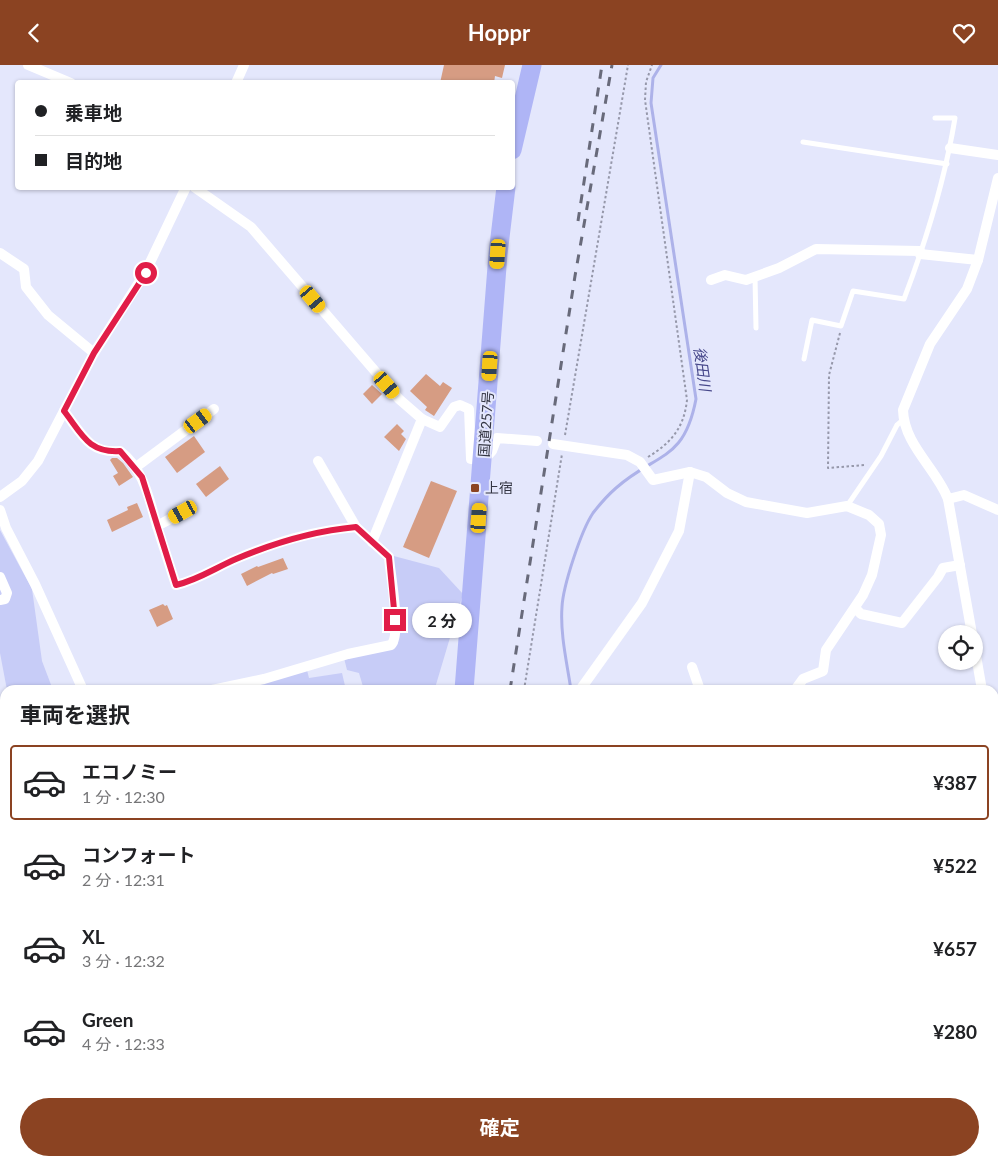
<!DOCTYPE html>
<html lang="ja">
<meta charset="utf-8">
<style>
:root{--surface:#fff;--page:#f2f2f2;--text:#202124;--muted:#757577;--line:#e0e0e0;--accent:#8b4322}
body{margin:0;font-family:Lato,"Noto Sans JP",sans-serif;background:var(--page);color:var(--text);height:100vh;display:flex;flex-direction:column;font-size:19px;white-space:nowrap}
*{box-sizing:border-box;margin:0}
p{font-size:16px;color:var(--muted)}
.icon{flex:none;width:28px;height:28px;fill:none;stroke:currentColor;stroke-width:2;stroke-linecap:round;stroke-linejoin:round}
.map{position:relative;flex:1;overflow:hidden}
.panel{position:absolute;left:0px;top:620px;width:999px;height:481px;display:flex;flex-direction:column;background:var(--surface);border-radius:15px 15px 0 0;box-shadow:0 1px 4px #0004}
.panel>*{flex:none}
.guide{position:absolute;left:15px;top:15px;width:500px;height:110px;border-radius:5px;box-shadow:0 1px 4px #0004;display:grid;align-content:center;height:110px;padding:0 20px;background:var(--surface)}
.fabs{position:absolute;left:938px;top:560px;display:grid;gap:10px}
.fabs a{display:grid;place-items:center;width:45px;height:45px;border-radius:50%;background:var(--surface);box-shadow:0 1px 4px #0004;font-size:25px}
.end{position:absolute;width:22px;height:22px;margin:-11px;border:6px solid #e11d48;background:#fff;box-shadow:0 0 0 2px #fff}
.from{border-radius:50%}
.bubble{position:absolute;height:35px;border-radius:18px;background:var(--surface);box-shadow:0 1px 4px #0004;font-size:16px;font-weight:700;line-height:35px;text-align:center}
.car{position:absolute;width:15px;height:30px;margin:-15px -8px;border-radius:6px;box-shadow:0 0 4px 1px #0007;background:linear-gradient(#f5c518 24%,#345 0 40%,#f5c518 0 76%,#345 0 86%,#f5c518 0)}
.guide b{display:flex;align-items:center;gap:18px;height:48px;font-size:19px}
.guide b+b{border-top:1px solid var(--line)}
.guide i{width:12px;height:12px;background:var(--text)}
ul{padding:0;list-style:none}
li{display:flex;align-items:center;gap:15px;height:75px;margin:0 10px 8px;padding:0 10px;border:2px solid transparent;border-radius:5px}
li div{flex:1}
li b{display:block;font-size:19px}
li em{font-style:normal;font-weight:700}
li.selected{border-color:var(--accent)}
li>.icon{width:45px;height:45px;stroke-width:1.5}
h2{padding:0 20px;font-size:22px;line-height:60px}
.primary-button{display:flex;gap:10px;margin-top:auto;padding:10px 20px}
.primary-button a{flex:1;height:58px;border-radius:30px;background:var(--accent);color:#fff;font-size:20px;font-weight:700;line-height:58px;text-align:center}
header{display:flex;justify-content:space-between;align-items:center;height:65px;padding:0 20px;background:var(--accent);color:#fff;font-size:22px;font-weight:700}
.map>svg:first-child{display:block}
.green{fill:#c7ccf7}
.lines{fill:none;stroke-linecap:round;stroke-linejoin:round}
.stream{stroke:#adb2e9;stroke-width:3}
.building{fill:#d69c83}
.path{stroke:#9698aa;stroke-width:2;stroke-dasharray:2.5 2.5;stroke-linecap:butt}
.lane{stroke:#fff;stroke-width:5}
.street{stroke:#fff;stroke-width:10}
.secondary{stroke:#c4c6d9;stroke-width:15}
.highway{stroke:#afb5f6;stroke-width:19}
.rail{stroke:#686a7a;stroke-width:3;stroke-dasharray:9 9;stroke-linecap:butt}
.route{stroke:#e11d48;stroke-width:6}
.poi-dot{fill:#8b4322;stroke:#e4e7fc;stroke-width:2}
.labels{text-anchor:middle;stroke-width:4;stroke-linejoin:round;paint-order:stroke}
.street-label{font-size:14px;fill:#333542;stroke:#e4e7fc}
.poi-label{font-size:14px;fill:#333542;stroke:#e4e7fc;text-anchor:start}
.water-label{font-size:15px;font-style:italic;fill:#47488b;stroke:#e4e7fc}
</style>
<header><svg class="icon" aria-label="back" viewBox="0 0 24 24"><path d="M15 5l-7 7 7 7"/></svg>Hoppr<svg class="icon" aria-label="heart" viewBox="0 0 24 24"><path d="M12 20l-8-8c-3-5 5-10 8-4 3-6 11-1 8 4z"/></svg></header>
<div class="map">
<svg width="998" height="1101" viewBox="0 0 998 1101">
<rect width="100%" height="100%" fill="#e4e7fc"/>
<!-- green -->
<g class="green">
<path d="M0,465L32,524L42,596L53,625H7L0,588Z"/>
<path d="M390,490L439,503L463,529L435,623L364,625L359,608L347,605L344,593L389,585L398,579L397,546Z"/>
<path d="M307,605L309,613L342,608L346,625H225Z"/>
</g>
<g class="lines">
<!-- stream -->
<g class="stream">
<path d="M571,625C567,598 560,569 562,542C563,521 581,466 593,448C600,439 608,430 616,423C657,387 684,397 696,334L651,38L653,13L661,0"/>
<path d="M563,1101L564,1096"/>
</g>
</g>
<!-- building -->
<g class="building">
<path d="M444,0H505L502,13L495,11L494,18H440Z"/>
<path d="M426,309L440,321L443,317L452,323L434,351L425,345L427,342L410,326Z"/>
<path d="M372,320L382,329L372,339L363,329Z"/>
<path d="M397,359L404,366L401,369L406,374L399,386L384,372Z"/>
<path d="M194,371L205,387L177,408L165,392Z"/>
<path d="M112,393H117L123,398L133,412L119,421L113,411L118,408L110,395Z"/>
<path d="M220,401L229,414L206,432L196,419Z"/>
<path d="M431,416L457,426L429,493L403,482Z"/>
<path d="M137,438L143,452L112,467L107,455L128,445L127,442Z"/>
<path d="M283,493L288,504L273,509L272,508L247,521L241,509L257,501L258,502Z"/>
<path d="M163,539L165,541L167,540L173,554L157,562L149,545Z"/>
</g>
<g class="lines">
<!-- path -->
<g class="path">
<path d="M840,268L829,310L828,403L865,400"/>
<path d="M565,370L628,0"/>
<path d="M648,392C671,378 684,363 687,335L645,35L646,17L652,0"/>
<path d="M524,625L562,389"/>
</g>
<!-- lane -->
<g class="lane">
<path d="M803,77L947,99"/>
<path d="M755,212L756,263"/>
<path d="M804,294L812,255L841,261L853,226L904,234C926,176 945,114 955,53H935"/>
<path d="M847,441L881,391L897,360L903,355"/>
<path d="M994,678L998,677"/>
</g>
<!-- street -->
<g class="street">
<path d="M28,0L71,18"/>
<path d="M236,18L244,0"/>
<path d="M950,83L998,90"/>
<path d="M194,122L251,162L399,334L422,354L440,362L454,342L460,340L469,344L471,394L484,395L492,386L497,373L537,376"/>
<path d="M0,188L24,204L26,222L48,250L94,288"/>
<path d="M711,215L725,210L746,215L779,203L816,184L920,186V189L978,195"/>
<path d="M64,346C82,369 89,389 120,386C144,404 149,434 157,461L183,447"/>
<path d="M553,379L627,390L640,397L653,415L690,407L706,412L727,428L746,437L807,448L847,441L869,450L879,459L881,470L872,510L863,530L826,585L823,606L803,614L795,625"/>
<path d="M318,396L356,462"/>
<path d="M136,402L214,344"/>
<path d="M0,432L22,416L38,396L94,288L145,208L186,122"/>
<path d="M948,434L964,430L998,445"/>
<path d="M0,445L6,463L35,519L83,625"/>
<path d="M157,461L176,520C198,515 215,503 236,494C276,477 312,466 356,462L389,492C390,508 402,570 391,580L348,589L264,614L212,625"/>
<path d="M372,477L422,354"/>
<path d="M0,512L7,528L5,534L0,535"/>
<path d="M855,543L861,549L902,558L938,512L943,503L960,500"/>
<path d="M972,569L948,434C936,403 904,380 903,345L930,279L967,224L978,195L998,113"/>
<path d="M974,579L982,625"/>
<path d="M692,602L700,625"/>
<path d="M580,625L642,538L679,466L690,407"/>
<path d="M994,694L998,727"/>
<path d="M994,801L998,785"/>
<path d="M994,989L998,990"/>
<path d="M0,1012L5,1015"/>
<path d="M155,1096L156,1101"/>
<path d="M256,1096L257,1101"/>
<path d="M927,1096L929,1101"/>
<path d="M2,1101L30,1096"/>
<path d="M444,1101V1096"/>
<path d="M687,1101L689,1096"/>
<path d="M829,1101L830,1096"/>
<path d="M889,1101V1096"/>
</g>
<!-- secondary -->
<g class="secondary">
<path d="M0,961L5,972"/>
<path d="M71,1096L75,1101"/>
</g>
<!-- highway -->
<g class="highway">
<path d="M512,85L532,0"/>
<path d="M464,625L498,189L506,122"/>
<path d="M388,1101L390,1096"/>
</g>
<!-- rail -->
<g class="rail">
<path d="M578,156L602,0"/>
<path d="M510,625L575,211L612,0"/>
<path d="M436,1101L437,1096"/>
</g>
</g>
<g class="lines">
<!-- route -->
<path class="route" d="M146,208L94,288L64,346C82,369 88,388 120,386L142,412L176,520C198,515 215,503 236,494C276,477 313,466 356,462L389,492L395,555"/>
</g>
<!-- markers -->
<rect class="poi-dot" x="470" y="418" width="10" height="10" rx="2.5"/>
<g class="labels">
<!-- street labels -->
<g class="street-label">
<text transform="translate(486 359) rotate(-86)" y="5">国道257号</text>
</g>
<!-- poi labels -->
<g class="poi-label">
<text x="485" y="428">上宿</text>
</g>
<!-- water labels -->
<g class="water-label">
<text transform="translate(702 304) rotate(82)" y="5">後田川</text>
</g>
</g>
</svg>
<div class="fabs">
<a><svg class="icon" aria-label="locate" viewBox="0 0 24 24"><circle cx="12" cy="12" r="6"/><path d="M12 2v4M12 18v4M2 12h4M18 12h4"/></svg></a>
</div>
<i class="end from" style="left:146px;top:208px"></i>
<i class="end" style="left:395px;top:555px"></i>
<div class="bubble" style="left:412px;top:538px;width:60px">2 分</div>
<i class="car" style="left:498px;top:189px;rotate:184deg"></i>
<i class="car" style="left:313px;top:234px;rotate:140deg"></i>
<i class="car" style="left:490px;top:301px;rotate:184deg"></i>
<i class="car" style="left:387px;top:320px;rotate:139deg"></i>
<i class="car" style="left:198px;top:356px;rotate:54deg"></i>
<i class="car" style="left:183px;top:447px;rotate:241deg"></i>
<i class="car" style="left:479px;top:453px;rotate:4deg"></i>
<div class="guide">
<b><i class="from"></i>乗車地</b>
<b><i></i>目的地</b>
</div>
<section class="panel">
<h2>車両を選択</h2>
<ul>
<li class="selected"><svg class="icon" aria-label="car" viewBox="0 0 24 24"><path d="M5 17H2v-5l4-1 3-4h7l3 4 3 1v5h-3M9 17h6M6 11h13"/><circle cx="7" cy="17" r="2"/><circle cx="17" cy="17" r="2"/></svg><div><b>エコノミー</b><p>1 分 · 12:30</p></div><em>¥387</em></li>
<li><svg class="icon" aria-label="car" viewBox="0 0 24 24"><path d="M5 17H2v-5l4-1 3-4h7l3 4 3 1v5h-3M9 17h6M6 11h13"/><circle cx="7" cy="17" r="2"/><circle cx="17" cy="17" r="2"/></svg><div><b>コンフォート</b><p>2 分 · 12:31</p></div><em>¥522</em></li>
<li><svg class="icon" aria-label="car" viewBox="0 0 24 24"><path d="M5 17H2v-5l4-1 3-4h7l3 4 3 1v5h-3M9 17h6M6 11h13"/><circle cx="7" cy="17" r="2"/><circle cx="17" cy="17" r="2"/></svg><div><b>XL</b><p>3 分 · 12:32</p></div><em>¥657</em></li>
<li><svg class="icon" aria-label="car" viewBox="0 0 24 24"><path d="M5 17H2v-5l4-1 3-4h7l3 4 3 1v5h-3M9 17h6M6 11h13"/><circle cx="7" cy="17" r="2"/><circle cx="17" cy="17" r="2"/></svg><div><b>Green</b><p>4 分 · 12:33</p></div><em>¥280</em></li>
</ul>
<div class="primary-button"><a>確定</a></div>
</section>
</div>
